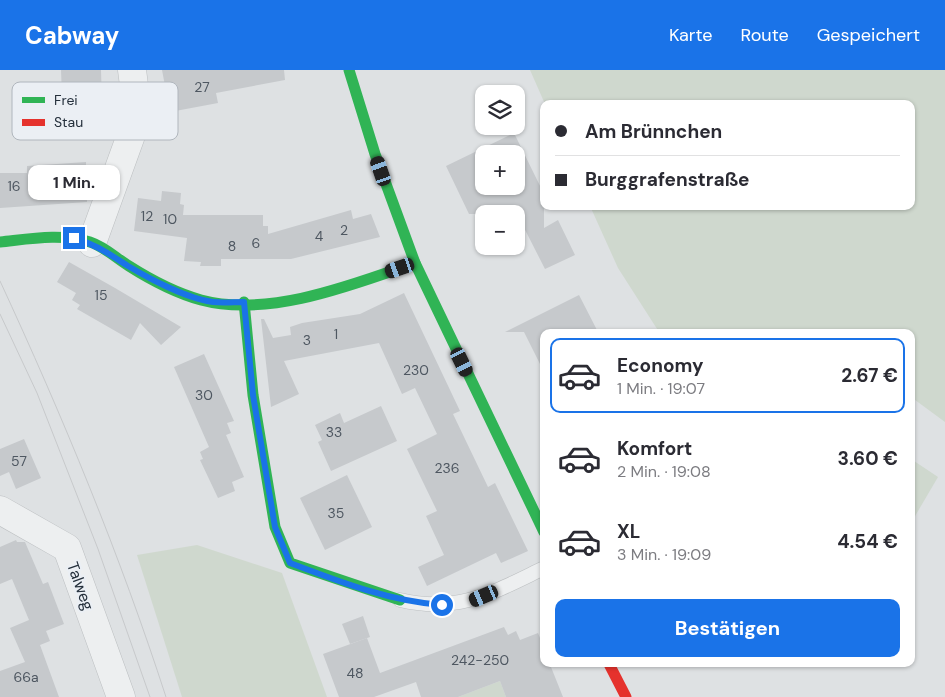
<!DOCTYPE html>
<html lang="de">
<meta charset="utf-8">
<style>
:root{--surface:#fff;--page:#f2f2f3;--text:#2b2b33;--muted:#7c7c81;--line:#e1e1e2;--accent:#1a73e8}
body{margin:0;font-family:"DM Sans",sans-serif;background:var(--page);color:var(--text);height:100vh;display:flex;flex-direction:column;font-size:19px;white-space:nowrap}
*{box-sizing:border-box;margin:0}
p{font-size:16px;color:var(--muted)}
.icon{flex:none;width:28px;height:28px;fill:none;stroke:currentColor;stroke-width:2;stroke-linecap:round;stroke-linejoin:round}
.map{position:relative;flex:1;overflow:hidden}
.drawer{position:absolute;left:540px;top:259px;width:375px;height:338px;display:flex;flex-direction:column;background:var(--surface);border-radius:10px;box-shadow:0 1px 4px #0004}
.drawer>*{flex:none}
.hud{position:absolute;left:540px;top:30px;width:375px;height:110px;border-radius:10px;box-shadow:0 1px 4px #0004;display:grid;align-content:center;height:110px;padding:0 15px;background:var(--surface)}
.fabs{position:absolute;left:475px;top:15px;display:grid;gap:10px}
.fabs a{display:grid;place-items:center;width:50px;height:50px;border-radius:10px;background:var(--surface);box-shadow:0 1px 4px #0004;font-size:25px}
.end{position:absolute;width:22px;height:22px;margin:-11px;border:6px solid #1a73e8;background:#fff;box-shadow:0 0 0 2px #fff}
.from{border-radius:50%}
.bubble{position:absolute;height:35px;border-radius:10px;background:var(--surface);box-shadow:0 1px 4px #0004;font-size:16px;font-weight:700;line-height:35px;text-align:center}
.car{position:absolute;width:15px;height:30px;margin:-15px -8px;border-radius:6px;box-shadow:0 0 4px 1px #0007;background:linear-gradient(#222 24%,#8ab4d8 0 40%,#222 0 76%,#8ab4d8 0 86%,#222 0)}
.hud b{display:flex;align-items:center;gap:18px;height:48px;font-size:19px}
.hud b+b{border-top:1px solid var(--line)}
.hud i{width:12px;height:12px;background:var(--text)}
ul{padding:9px 0 0;list-style:none}
li{display:flex;align-items:center;gap:15px;height:75px;margin:0 10px 8px;padding:0 5px;border:2px solid transparent;border-radius:10px}
li div{flex:1}
li b{display:block;font-size:19px}
li em{font-style:normal;font-weight:700}
li.on{border-color:var(--accent)}
li>.icon{width:45px;height:45px;stroke-width:1.5}
.cta{display:flex;gap:10px;margin-top:auto;padding:10px 15px}
.cta a{flex:1;height:58px;border-radius:10px;background:var(--accent);color:#fff;font-size:20px;font-weight:700;line-height:58px;text-align:center}
header{display:flex;align-items:center;gap:30px;box-sizing:border-box;height:70px;padding:0 25px;background:var(--accent);color:#fff}
header strong{font-size:24px}
nav{display:flex;gap:28px;margin-inline-start:auto;font-size:18px}
.map>svg:first-child{display:block}
.green{fill:#cfd8ce}
.building{fill:#c6c9cc;fill-rule:evenodd}
.lines{fill:none;stroke-linecap:round;stroke-linejoin:round}
.lane-casing{stroke:#bcbfc1;stroke-width:15}
.street-casing{stroke:#bcbfc1;stroke-width:29}
.lane{stroke:#edeff0;stroke-width:14}
.street{stroke:#edeff0;stroke-width:28}
.fast{stroke:#30b455;stroke-width:11}
.jam{stroke:#e5322d;stroke-width:11}
.tram{stroke:#c7c9cb;stroke-width:1}
.route{stroke:#1a73e8;stroke-width:6}
.labels{text-anchor:middle;stroke-width:4.5;stroke-linejoin:round;paint-order:stroke}
.number-label{font-size:14px;fill:#4e5761}
.street-label{font-size:16px;fill:#25303c;stroke:#ebeff4}
.key{fill:#ebeff4;stroke:#b0b6bd;stroke-width:1}
.key-label{font-size:14px;fill:#25303c}
</style>
<header>
<strong>Cabway</strong>
<nav><a>Karte</a><a>Route</a><a>Gespeichert</a></nav>
</header>
<div class="map">
<svg width="945" height="627" viewBox="0 0 945 627">
<rect width="100%" height="100%" fill="#dee1e3"/>
<!-- green -->
<g class="green">
<path d="M530,0H945V352L911,327V262H659L618,198L590,136H911V34H545Z"/>
<path d="M911,389L938,407L911,453Z"/>
<path d="M197,475L282,503L327,627H182L137,485Z"/>
<path d="M500,611L506,627H458Z"/>
</g>
<!-- building -->
<g class="building">
<path d="M61,0H101L102,34H86L87,49L63,50Z"/>
<path d="M162,0H284L285,10L216,23L218,33L170,42Z"/>
<path d="M514,63L544,124V158L558,150L575,185L545,199L517,144H469L446,96ZM484,84H516V116H484Z"/>
<path d="M86,92V99L90,98L91,121H87V132L0,138V103H27V96Z"/>
<path d="M162,121L181,123L180,134L184,135L183,145H263V156H268V164L351,140L353,149L371,144L380,167L291,189H221V196H200L201,192L184,191L187,168L134,161L138,128L161,131Z"/>
<path d="M69,192L115,218L181,257L161,275L140,253L131,270L77,239L80,235L72,230L76,223L57,212Z"/>
<path d="M404,223L460,341L453,344L488,417L495,413L528,481L501,493L496,483L427,516L418,497L444,485L426,446L437,441L407,379L437,364L415,318L402,324L379,273L284,291L299,324L271,337L261,249H264L273,268L291,265L290,257L302,253L360,244Z"/>
<path d="M579,225L598,262H544V302L524,262H505Z"/>
<path d="M204,284L234,351L227,353L231,363L226,365L244,407L232,412L235,421L218,428L200,390L203,389L200,382L209,377L174,297Z"/>
<path d="M381,336L397,371L331,401L318,372L322,370L315,355L340,343L344,353Z"/>
<path d="M24,369L41,408L16,419L9,402L0,406V379Z"/>
<path d="M347,405L372,457L325,480L300,428Z"/>
<path d="M16,470L17,472H25L43,514L48,512L64,554L46,561L50,571L40,575L59,627H0V601L25,592L10,558L29,550L12,509L0,514V477Z"/>
<path d="M363,546L370,567L350,574L342,554Z"/>
<path d="M504,557L508,565L516,561L520,570L538,563L544,578V592H549L563,627H506L500,611L458,627H421L416,612L374,627H339L323,584L367,568L380,603Z"/>
</g>
<g class="lines">
<defs>
<path id="lane" d="M400,530C458,544 494,522 544,498"/>
<g id="street">
<path d="M92,173L134,57L135,23L132,0"/>
<path d="M0,440L67,478L121,627"/>
</g>
</defs>
<!-- lane casing -->
<use href="#lane" class="lane-casing"/>
<!-- street casing -->
<use href="#street" class="street-casing"/>
<!-- lane -->
<use href="#lane" class="lane"/>
<!-- street -->
<use href="#street" class="street"/>
<!-- fast -->
<g class="fast">
<path d="M349,0L375,84L415,193L544,462"/>
<path d="M0,172C29,169 61,163 90,172C105,177 116,188 129,196C151,210 176,223 201,230C268,248 352,215 415,193"/>
<path d="M244,232L253,325L275,457L290,493L400,530"/>
</g>
<!-- jam -->
<path class="jam" d="M608,592L626,627"/>
<!-- tram -->
<g class="tram">
<path d="M0,211C63,347 120,485 166,627"/>
<path d="M0,244L37,323L98,479L150,627"/>
</g>
</g>
<g class="lines">
<!-- route -->
<path class="route" d="M74,168C95,174 109,184 128,196C150,209 188,229 213,232C223,233 234,232 244,232L253,325L275,457L290,493C340,512 389,531 442,535"/>
</g>
<g class="labels">
<!-- number labels -->
<g class="number-label">
<text x="202" y="22">27</text>
<text x="14" y="121">16</text>
<text x="147" y="151">12</text>
<text x="170" y="154">10</text>
<text x="344" y="165">2</text>
<text x="319" y="171">4</text>
<text x="256" y="178">6</text>
<text x="232" y="181">8</text>
<text x="101" y="230">15</text>
<text x="336" y="269">1</text>
<text x="307" y="275">3</text>
<text x="416" y="305">230</text>
<text x="204" y="330">30</text>
<text x="334" y="367">33</text>
<text x="19" y="396">57</text>
<text x="447" y="403">236</text>
<text x="336" y="448">35</text>
<text x="480" y="595">242-250</text>
<text x="355" y="608">48</text>
<text x="26" y="612">66a</text>
</g>
<!-- street labels -->
<g class="street-label">
<text transform="translate(81 516) rotate(70)" y="6">Talweg</text>
</g>
</g>
<!-- legend -->
<rect x="12" y="12" width="166" height="58" rx="8" class="key"/>
<rect x="22" y="27" width="23" height="6" fill="#30b455"/>
<rect x="22" y="49" width="23" height="7" fill="#e5322d"/>
<g class="key-label">
<text x="54" y="35">Frei</text>
<text x="54" y="57">Stau</text>
</g>
</svg>
<div class="fabs">
<a><svg class="icon" aria-label="layers" viewBox="0 0 24 24"><path d="M12 4l9 5-9 5-9-5zM3 14l9 5 9-5"/></svg></a>
<a>+</a>
<a>−</a>
</div>
<i class="end from" style="left:442px;top:535px"></i>
<i class="end" style="left:74px;top:168px"></i>
<div class="bubble" style="left:28px;top:95px;width:92px">1 Min.</div>
<i class="car" style="left:381px;top:101px;rotate:341deg"></i>
<i class="car" style="left:400px;top:198px;rotate:251deg"></i>
<i class="car" style="left:462px;top:292px;rotate:154deg"></i>
<i class="car" style="left:484px;top:526px;rotate:247deg"></i>
<div class="hud">
<b><i class="from"></i>Am Brünnchen</b>
<b><i></i>Burggrafenstraße</b>
</div>
<section class="drawer">
<ul>
<li class="on"><svg class="icon" aria-label="car" viewBox="0 0 24 24"><path d="M5 17H2v-5l4-1 3-4h7l3 4 3 1v5h-3M9 17h6M6 11h13"/><circle cx="7" cy="17" r="2"/><circle cx="17" cy="17" r="2"/></svg><div><b>Economy</b><p>1 Min. · 19:07</p></div><em>2.67 €</em></li>
<li><svg class="icon" aria-label="car" viewBox="0 0 24 24"><path d="M5 17H2v-5l4-1 3-4h7l3 4 3 1v5h-3M9 17h6M6 11h13"/><circle cx="7" cy="17" r="2"/><circle cx="17" cy="17" r="2"/></svg><div><b>Komfort</b><p>2 Min. · 19:08</p></div><em>3.60 €</em></li>
<li><svg class="icon" aria-label="car" viewBox="0 0 24 24"><path d="M5 17H2v-5l4-1 3-4h7l3 4 3 1v5h-3M9 17h6M6 11h13"/><circle cx="7" cy="17" r="2"/><circle cx="17" cy="17" r="2"/></svg><div><b>XL</b><p>3 Min. · 19:09</p></div><em>4.54 €</em></li>
</ul>
<div class="cta"><a>Bestätigen</a></div>
</section>
</div>
